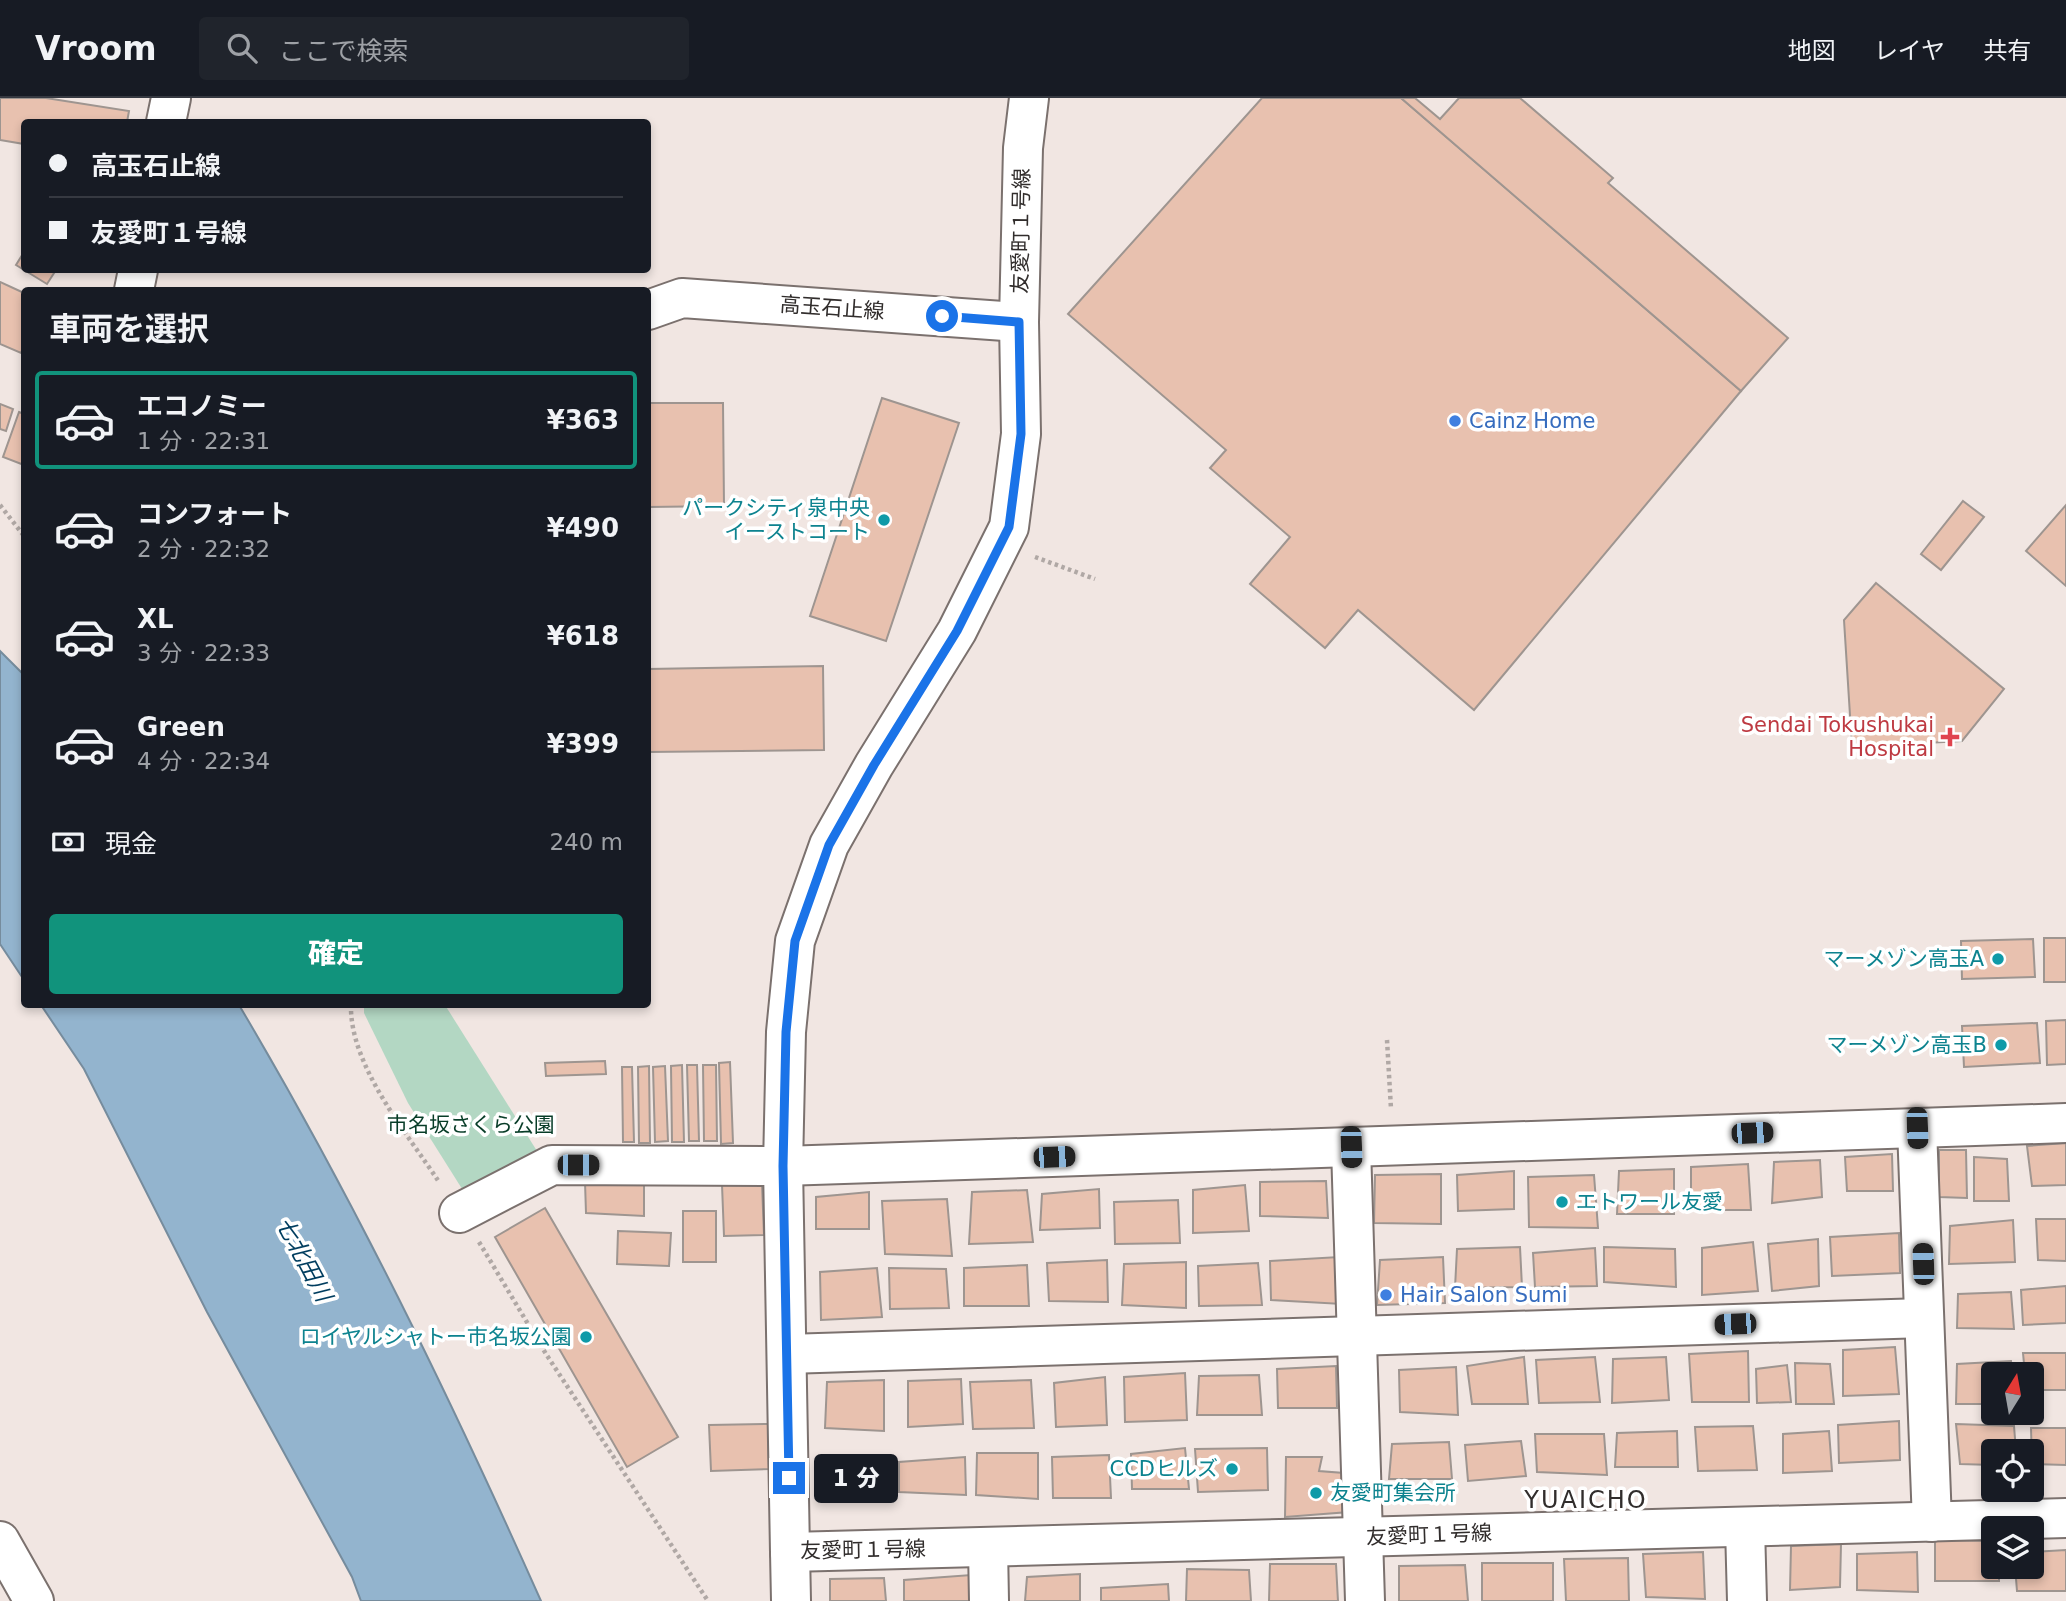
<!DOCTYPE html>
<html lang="ja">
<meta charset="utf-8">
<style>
:root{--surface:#171b24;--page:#20242c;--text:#f1f3f6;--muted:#9ea1a6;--line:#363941;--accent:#11937c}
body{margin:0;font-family:"DejaVu Sans","Noto Sans JP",sans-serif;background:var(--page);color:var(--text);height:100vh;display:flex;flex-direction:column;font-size:26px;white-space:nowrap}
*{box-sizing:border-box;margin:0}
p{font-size:23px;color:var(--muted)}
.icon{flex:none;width:38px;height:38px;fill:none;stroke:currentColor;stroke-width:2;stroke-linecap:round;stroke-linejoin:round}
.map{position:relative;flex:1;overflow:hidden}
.details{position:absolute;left:21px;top:189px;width:630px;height:721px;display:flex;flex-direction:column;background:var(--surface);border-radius:7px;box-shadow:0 4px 10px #0003}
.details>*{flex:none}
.guide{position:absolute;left:21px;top:21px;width:630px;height:154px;border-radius:7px;box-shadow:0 4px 10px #0003;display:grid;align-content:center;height:154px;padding:0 28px;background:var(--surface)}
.needle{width:46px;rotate:11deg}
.buttons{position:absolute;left:1981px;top:1264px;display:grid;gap:14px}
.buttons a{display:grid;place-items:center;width:63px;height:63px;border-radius:7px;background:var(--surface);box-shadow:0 4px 10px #0003;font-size:35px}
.end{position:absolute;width:32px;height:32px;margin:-16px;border:9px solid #1a73e8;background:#fff;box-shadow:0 0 0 4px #fff}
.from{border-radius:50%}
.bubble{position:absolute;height:49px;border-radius:7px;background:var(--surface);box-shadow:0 4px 10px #0003;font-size:23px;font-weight:800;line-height:49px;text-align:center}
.car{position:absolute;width:21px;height:42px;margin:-21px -10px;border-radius:9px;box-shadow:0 0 5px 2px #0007;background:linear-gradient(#222 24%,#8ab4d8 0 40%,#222 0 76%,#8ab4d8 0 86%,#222 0)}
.guide b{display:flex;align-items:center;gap:24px;height:66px;font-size:26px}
.guide b+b{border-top:2px solid var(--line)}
.guide i{width:18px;height:18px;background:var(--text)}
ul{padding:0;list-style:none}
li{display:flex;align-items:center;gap:21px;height:98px;margin:0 14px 10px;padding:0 14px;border:4px solid transparent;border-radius:7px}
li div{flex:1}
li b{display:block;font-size:26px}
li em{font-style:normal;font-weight:800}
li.selected{border-color:var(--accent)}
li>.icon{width:63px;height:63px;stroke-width:1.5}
h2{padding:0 28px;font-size:32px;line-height:84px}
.pay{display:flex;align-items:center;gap:18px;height:77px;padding:0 28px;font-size:26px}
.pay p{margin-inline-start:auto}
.action{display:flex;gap:14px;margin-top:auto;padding:14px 28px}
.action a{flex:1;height:80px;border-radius:7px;background:var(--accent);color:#fff;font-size:28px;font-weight:800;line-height:80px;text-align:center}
header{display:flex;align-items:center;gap:42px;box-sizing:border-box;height:98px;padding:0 35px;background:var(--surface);border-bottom:2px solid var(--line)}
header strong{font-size:33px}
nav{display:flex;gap:38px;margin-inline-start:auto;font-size:24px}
.search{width:490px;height:63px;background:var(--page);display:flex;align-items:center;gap:18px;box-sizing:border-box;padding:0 24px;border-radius:7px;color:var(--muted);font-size:26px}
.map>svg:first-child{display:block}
.green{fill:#b3d7c3}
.water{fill:#93b4ce;stroke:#768c9d;stroke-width:2}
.building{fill:#e8c1af;stroke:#9e9590;stroke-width:2}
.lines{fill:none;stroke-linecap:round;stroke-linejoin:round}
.minor-casing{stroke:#7b716e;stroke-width:42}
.path{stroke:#b0a8a5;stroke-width:4.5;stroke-dasharray:3.5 3.5;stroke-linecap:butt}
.minor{stroke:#fff;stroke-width:38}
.route{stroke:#1a73e8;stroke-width:9}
.shop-dot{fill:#3f7fe0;stroke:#fff;stroke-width:2.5}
.culture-dot{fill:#0f9aa8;stroke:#fff;stroke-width:2.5}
.health-dot{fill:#e0444e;stroke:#fff;stroke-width:2.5}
.labels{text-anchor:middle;stroke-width:7;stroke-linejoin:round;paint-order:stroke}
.street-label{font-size:21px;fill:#312d2c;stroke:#fff}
.shop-label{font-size:21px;fill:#366cbe;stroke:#fff;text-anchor:start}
.culture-label{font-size:21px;fill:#0d838f;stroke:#fff;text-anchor:end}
.health-label{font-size:21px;fill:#be3a42;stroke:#fff;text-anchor:end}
.park-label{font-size:21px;fill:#073c27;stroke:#fff}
.water-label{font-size:23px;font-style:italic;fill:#003d5f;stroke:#fff}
.quarter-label{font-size:24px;letter-spacing:2px;fill:#312d2c;stroke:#fff}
</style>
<header>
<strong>Vroom</strong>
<div class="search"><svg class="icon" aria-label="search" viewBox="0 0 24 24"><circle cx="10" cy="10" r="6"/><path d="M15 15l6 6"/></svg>ここで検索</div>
<nav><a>地図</a><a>レイヤ</a><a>共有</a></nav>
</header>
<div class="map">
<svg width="2066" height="1503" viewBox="0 0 2066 1503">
<rect width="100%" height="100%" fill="#f1e6e2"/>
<!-- green -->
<path class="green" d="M364,907H445L537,1053L464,1094L408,1005L364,915Z"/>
<!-- water -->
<g class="water">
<path d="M0,553L24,577V882L0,846Z"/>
<path d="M41,907H239C353,1099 450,1299 541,1503H361L352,1479L207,1214L84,971Z"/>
</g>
<!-- building -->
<g class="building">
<path d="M0,0H46L129,13L127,24H24V46L0,42Z"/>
<path d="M1262,0H1401L1741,293L1474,612L1358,512L1325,550L1250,486L1290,439L1210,370L1226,352L1068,216Z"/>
<path d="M1401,0H1415L1440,21L1459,0H1520L1613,80L1608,85L1788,240L1741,293Z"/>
<path d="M24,154V172H56L47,186L16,167Z"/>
<path d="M0,184L24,195V247L21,255L0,246Z"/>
<path d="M882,300L959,325L886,543L810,518Z"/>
<path d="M648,305H723L724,408L649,409Z"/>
<path d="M0,306L13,311L6,333L0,331Z"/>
<path d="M19,314L24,316V367L3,359Z"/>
<path d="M1963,403L1984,419L1941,472L1921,456Z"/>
<path d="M2066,407V488L2026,453Z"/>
<path d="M1876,485L2004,591L1962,643L1852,649L1844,522Z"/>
<path d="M823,568L824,652L648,654V571Z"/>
<rect x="2044" y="840" width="22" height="44"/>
<path d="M2033,841L2035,879L1962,881L1961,843Z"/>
<path d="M2066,922V966L2047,967L2046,923Z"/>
<path d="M2037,925L2040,965L1964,969L1962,928Z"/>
<path d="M605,963L606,976L546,978L545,965Z"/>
<path d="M730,964L733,1045L721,1046L719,965Z"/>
<path d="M682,967L684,1044H672L671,968Z"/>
<path d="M687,967H697L699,1043H689Z"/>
<path d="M703,967H716L717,1043H704Z"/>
<path d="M649,968L650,1045H639L638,969Z"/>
<path d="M665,968L668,1043L655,1044L653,969Z"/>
<path d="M622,969H632L634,1044H623Z"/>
<path d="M2066,1045V1087L2032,1088L2027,1048Z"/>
<path d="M1939,1052H1966L1967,1100L1939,1099Z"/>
<path d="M1892,1056L1893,1093H1847L1845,1059Z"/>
<path d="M1974,1059L2007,1061L2009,1103H1974Z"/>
<path d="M1820,1062L1822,1099L1772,1105L1774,1064Z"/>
<path d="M1748,1066L1751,1112H1691V1069Z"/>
<path d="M1674,1071V1116H1617L1619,1073Z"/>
<path d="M1514,1073V1111L1458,1113L1457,1077Z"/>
<path d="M1441,1076V1126L1374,1125L1375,1077Z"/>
<path d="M1594,1077L1598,1130L1529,1129L1528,1079Z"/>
<path d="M1326,1083L1328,1120L1260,1118V1084Z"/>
<path d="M585,1084L644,1085V1118L586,1115Z"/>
<path d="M762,1086L764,1137L724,1138L722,1087Z"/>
<path d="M1245,1087L1249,1133L1193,1135V1092Z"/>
<path d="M1099,1091L1100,1130L1040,1132L1042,1096Z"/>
<path d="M1027,1092L1033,1144L969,1146L972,1094Z"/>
<path d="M869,1094V1131H816V1099Z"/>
<path d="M947,1101L952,1158L885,1156L882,1103Z"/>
<path d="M1178,1102L1180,1145L1115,1146L1114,1104Z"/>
<path d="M545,1110L678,1339L627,1369L495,1139Z"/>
<rect x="683" y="1113" width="33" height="51"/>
<path d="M2036,1121H2066V1163L2038,1162Z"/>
<path d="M2013,1122L2015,1164L1949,1166L1950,1128Z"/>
<path d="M618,1133L671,1135L669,1168L617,1166Z"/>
<path d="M1899,1135L1900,1175L1832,1178L1830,1139Z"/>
<path d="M1818,1141L1819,1188L1772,1193L1768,1146Z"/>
<path d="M1753,1144L1758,1193L1702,1197V1150Z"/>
<path d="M1520,1149L1522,1189L1455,1190L1457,1151Z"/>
<path d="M1604,1149L1675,1151L1676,1189L1604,1184Z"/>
<path d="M1595,1150L1597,1188L1535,1189L1533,1155Z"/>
<path d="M1339,1159L1342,1206L1271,1202L1270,1163Z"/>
<path d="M1443,1159L1445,1205L1377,1207L1380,1162Z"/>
<path d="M1107,1162L1108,1204L1049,1203L1047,1165Z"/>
<path d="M1186,1164V1210L1122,1207L1124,1166Z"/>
<path d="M1258,1165L1262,1207L1199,1208L1198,1168Z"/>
<path d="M1027,1167L1029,1208H964V1170Z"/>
<path d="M877,1170L882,1219L821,1222L820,1174Z"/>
<path d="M889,1170L946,1171L949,1210L890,1211Z"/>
<path d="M2066,1188V1225L2023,1227L2021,1192Z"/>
<path d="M2011,1194L2014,1231L1957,1230L1958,1196Z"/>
<path d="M1895,1249L1899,1296L1843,1298V1252Z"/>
<path d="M1748,1253L1749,1304H1692L1689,1256Z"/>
<path d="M2023,1255H2066V1292H2032V1276H2025Z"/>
<path d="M1524,1259L1528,1306H1472L1467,1268Z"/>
<path d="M1595,1259L1600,1304L1539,1305L1536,1262Z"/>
<path d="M1666,1259L1669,1302L1612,1305L1613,1261Z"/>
<path d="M2011,1263L2012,1276H1993V1306H1956L1957,1266Z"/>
<path d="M1795,1265L1830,1266L1834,1306H1796Z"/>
<path d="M1787,1267L1791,1304L1757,1305L1756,1271Z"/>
<path d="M1336,1268L1337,1310H1278L1277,1271Z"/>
<path d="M1456,1269L1458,1317L1400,1314L1399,1272Z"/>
<path d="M1185,1275L1187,1322L1125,1324L1124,1279Z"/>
<path d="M1259,1277L1262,1317H1197L1199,1278Z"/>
<path d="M1105,1279L1107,1327L1056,1329L1054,1285Z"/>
<path d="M961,1281L963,1326L908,1329V1283Z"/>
<path d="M884,1282V1333L825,1330L827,1284Z"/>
<path d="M1031,1282L1034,1330L973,1331L970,1284Z"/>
<path d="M1899,1323L1900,1362L1839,1365L1838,1327Z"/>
<path d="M768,1326L769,1371L711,1373L709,1327Z"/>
<path d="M1956,1326L2014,1328L2016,1353H1993V1367L1960,1366Z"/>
<path d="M1753,1328L1757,1372L1698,1373L1695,1329Z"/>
<path d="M2031,1330H2066V1367L2032,1366Z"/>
<path d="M1677,1333L1678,1369H1615L1617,1335Z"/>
<path d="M1829,1333L1832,1373L1783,1375V1336Z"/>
<path d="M1535,1336H1604L1607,1377L1537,1374Z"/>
<path d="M1521,1343L1526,1378L1468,1383L1465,1347Z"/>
<path d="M1449,1344L1452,1381H1389L1392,1346Z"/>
<path d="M1185,1350L1189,1391H1132L1131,1356Z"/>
<path d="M1267,1350L1268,1392L1198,1394L1195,1351Z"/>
<path d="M977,1355H1038V1401L976,1397Z"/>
<path d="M1109,1357L1111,1400H1053L1052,1359Z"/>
<path d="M886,1359L888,1400L825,1402L826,1362Z"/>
<path d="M965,1359L966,1397L899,1394V1364Z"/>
<path d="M1286,1359H1322L1319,1373L1344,1375L1349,1414L1285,1419Z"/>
<path d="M1935,1442L1993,1443V1468H1999V1483H1935Z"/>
<path d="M1841,1446L1840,1489L1790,1492L1791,1448Z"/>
<path d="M2066,1452V1493H2017L2015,1468H2032V1454Z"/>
<path d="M1703,1454L1705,1501L1646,1499L1643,1456Z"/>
<path d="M1917,1454L1918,1494L1857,1492V1456Z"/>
<path d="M1628,1460L1629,1503H1566L1564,1461Z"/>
<rect x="1482" y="1465" width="71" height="38"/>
<path d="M1270,1466H1336L1338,1503H1269Z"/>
<path d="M1465,1467L1468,1503H1399V1468Z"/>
<path d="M1187,1471L1249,1472L1251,1503H1186Z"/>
<path d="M1080,1476V1503H1025L1027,1479Z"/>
<path d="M971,1477V1503H904V1482Z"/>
<path d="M884,1480L886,1503H830V1481Z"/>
<path d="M1168,1486L1169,1503H1101V1490Z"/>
</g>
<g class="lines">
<defs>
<g id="minor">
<path d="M1029,0L1023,50L1019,224L1021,336L1009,429L957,533L874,667L829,747L795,843L786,934L783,1068L790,1454L2066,1420"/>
<path d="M166,24L171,0"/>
<path d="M134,192L138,172"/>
<path d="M648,212L682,200L1019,224"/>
<path d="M1917,1030L1932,1424"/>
<path d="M1351,1049L1365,1503"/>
<path d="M459,1115L552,1067L783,1068L2066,1025"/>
<path d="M787,1256L1924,1220"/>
<path d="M1745,1429L1747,1503"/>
<path d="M0,1443L34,1503"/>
<path d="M988,1449L989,1503"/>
<path d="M790,1454L791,1503"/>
</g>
</defs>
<!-- minor casing -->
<use href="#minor" class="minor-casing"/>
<!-- path -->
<g class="path">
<path d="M0,407L24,438"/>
<path d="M1035,459L1095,481"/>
<path d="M351,906C349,967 407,1035 439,1084"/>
<path d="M1387,942L1391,1011"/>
<path d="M479,1144L546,1256L708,1503"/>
</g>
<!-- minor -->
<use href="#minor" class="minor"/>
</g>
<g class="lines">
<!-- route -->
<path class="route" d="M789,1380L783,1068L786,934L795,843L829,747L874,667L957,533L1009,429L1021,336L1019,224L942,218"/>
</g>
<!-- markers -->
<g class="shop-dot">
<circle cx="1455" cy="323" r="7"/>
<circle cx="1386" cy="1197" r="7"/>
</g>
<g class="culture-dot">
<circle cx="884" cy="422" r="7"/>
<circle cx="1998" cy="861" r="7"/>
<circle cx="2001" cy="947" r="7"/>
<circle cx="1562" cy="1104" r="7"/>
<circle cx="586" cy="1239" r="7"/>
<circle cx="1232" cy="1371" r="7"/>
<circle cx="1316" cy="1395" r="7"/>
</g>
<path class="health-dot" d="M1946.5 628.5h7v7h7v7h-7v7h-7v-7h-7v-7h7z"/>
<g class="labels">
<!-- street labels -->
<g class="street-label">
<text transform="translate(1021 133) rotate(-89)" y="7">友愛町１号線</text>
<text transform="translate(832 210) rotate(4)" y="7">高玉石止線</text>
<text transform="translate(1429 1437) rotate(-2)" y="7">友愛町１号線</text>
<text transform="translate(863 1452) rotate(-1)" y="7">友愛町１号線</text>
</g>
<!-- shop labels -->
<g class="shop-label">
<text x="1469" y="330">Cainz Home</text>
<text x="1400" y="1204">Hair Salon Sumi</text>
</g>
<!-- culture labels -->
<g class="culture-label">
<text x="870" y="417">パークシティ泉中央<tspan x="870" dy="24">イーストコート</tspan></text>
<text x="1984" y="868">マーメゾン高玉A</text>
<text x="1987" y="954">マーメゾン高玉B</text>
<text x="1576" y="1111" text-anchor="start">エトワール友愛</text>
<text x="572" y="1246">ロイヤルシャトー市名坂公園</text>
<text x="1218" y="1378">CCDヒルズ</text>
<text x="1330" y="1402" text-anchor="start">友愛町集会所</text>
</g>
<!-- health labels -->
<g class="health-label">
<text x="1934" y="634">Sendai Tokushukai<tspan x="1934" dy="24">Hospital</tspan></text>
</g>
<!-- park labels -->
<g class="park-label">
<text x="471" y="1034">市名坂さくら公園</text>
</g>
<!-- water labels -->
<g class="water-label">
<text transform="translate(304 1161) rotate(62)" y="8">七北田川</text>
</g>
<!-- quarter labels -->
<g class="quarter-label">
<text x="1586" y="1410">YUAICHO</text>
</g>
</g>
</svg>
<div class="buttons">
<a><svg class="needle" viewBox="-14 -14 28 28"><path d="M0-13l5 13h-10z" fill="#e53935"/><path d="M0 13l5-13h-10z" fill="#9ea1a6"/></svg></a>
<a><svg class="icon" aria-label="locate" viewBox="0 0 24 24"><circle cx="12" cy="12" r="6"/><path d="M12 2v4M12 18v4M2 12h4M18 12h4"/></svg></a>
<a><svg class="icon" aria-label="layers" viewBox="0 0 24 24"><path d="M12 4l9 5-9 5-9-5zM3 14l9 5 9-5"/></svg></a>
</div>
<i class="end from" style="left:942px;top:218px"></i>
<i class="end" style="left:789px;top:1380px"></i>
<div class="bubble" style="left:814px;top:1356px;width:84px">1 分</div>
<i class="car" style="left:1917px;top:1030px;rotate:178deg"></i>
<i class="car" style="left:1752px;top:1035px;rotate:88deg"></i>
<i class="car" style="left:1351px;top:1049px;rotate:178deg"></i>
<i class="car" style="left:1054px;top:1059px;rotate:88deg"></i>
<i class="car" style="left:578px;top:1067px;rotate:90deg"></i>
<i class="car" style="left:1923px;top:1166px;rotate:358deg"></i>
<i class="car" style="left:1735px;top:1226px;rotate:268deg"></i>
<div class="guide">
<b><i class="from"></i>高玉石止線</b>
<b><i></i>友愛町１号線</b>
</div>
<section class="details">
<h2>車両を選択</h2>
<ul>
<li class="selected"><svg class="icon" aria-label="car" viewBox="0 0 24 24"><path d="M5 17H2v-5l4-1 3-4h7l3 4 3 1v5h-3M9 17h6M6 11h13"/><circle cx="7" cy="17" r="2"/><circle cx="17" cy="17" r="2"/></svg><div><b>エコノミー</b><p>1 分 · 22:31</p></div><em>¥363</em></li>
<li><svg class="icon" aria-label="car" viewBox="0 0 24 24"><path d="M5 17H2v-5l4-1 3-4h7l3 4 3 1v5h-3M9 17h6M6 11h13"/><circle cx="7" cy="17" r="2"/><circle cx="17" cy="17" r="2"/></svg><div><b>コンフォート</b><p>2 分 · 22:32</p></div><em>¥490</em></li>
<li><svg class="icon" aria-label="car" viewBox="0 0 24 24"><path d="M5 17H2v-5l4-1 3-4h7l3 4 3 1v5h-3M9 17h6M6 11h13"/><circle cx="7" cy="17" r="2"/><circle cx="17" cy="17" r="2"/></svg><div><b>XL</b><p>3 分 · 22:33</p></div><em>¥618</em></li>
<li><svg class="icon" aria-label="car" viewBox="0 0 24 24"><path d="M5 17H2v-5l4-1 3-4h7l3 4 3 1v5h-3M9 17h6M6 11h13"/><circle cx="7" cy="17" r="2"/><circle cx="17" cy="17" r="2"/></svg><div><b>Green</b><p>4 分 · 22:34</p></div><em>¥399</em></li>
</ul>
<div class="pay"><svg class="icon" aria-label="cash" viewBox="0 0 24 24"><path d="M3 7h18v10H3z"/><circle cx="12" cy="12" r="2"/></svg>現金<p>240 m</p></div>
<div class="action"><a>確定</a></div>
</section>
</div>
